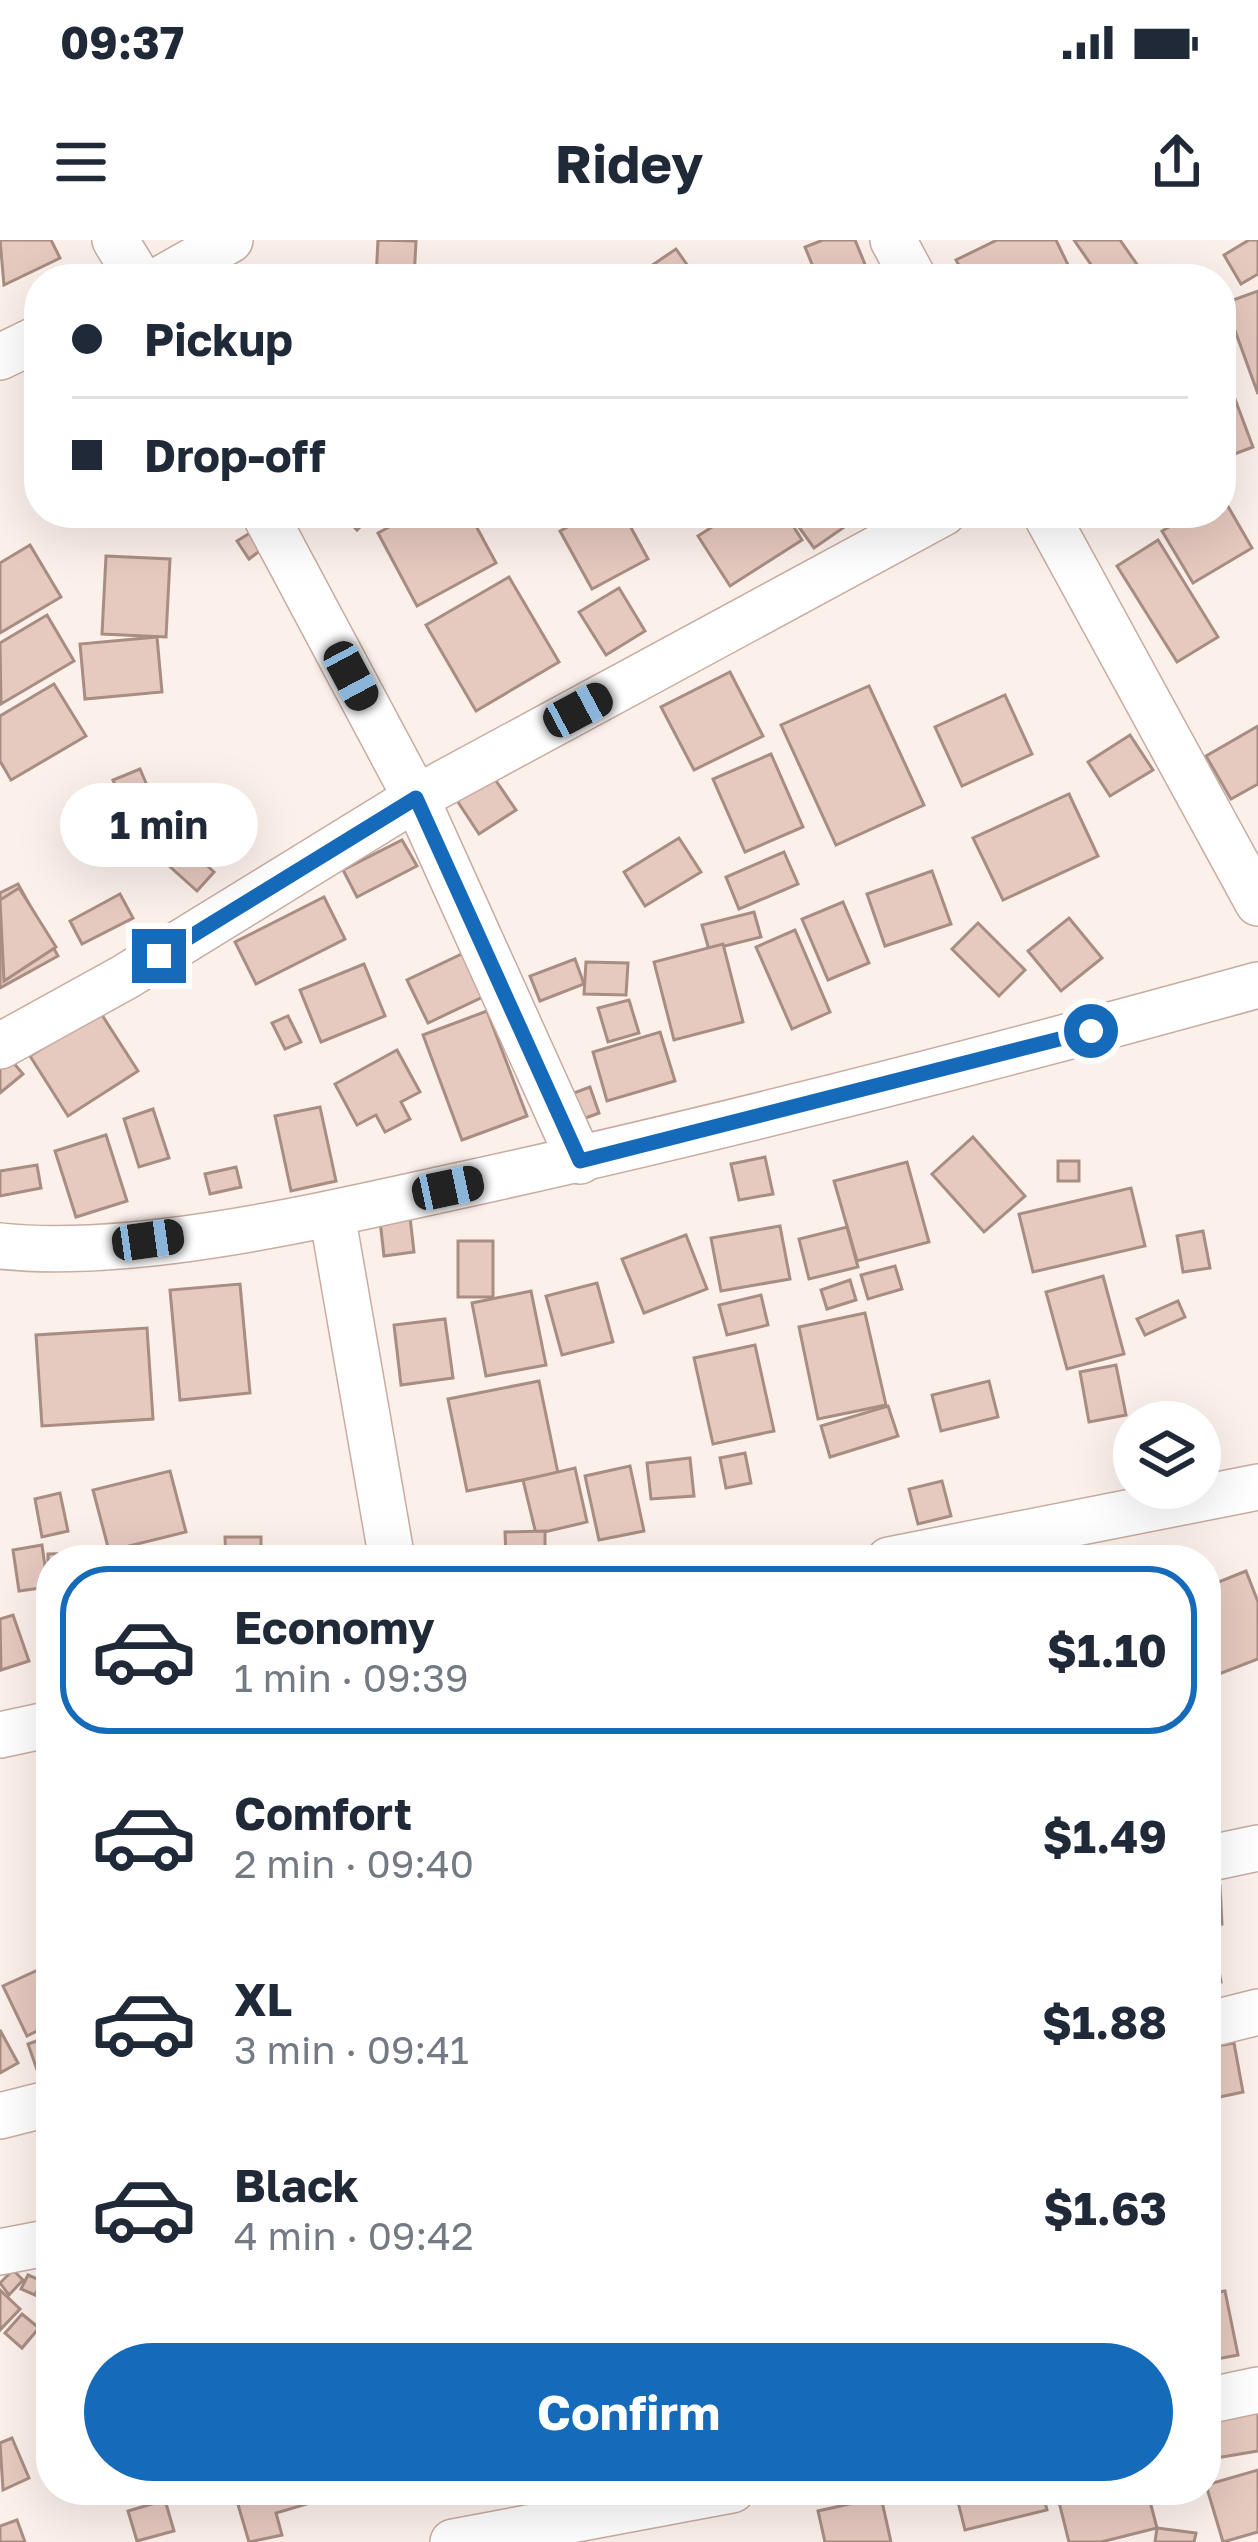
<!DOCTYPE html>
<meta charset="utf-8">
<style>
:root{--surface:#fff;--page:#f2f2f3;--text:#1f2937;--muted:#747a83;--line:#e0e1e3;--accent:#156bb9}
body{margin:0;font-family:"Golos Text",sans-serif;background:var(--page);color:var(--text);height:100vh;display:flex;flex-direction:column;font-size:45px;white-space:nowrap}
*{box-sizing:border-box;margin:0}
p{font-size:39px;color:var(--muted)}
.icon{flex:none;width:66px;height:66px;fill:none;stroke:currentColor;stroke-width:2;stroke-linecap:round;stroke-linejoin:round}
.map{position:relative;flex:1;overflow:hidden}
.drawer{position:absolute;left:36px;top:1305px;width:1185px;height:960px;display:flex;flex-direction:column;background:var(--surface);border-radius:48px;box-shadow:0 12px 48px #0002}
.drawer>*{flex:none}
.top-card{position:absolute;left:24px;top:24px;width:1212px;height:264px;border-radius:48px;box-shadow:0 12px 48px #0002;display:grid;align-content:center;height:264px;padding:0 48px;background:var(--surface)}
.tools{position:absolute;left:1113px;top:1161px;display:grid;gap:24px}
.tools a{display:grid;place-items:center;width:108px;height:108px;border-radius:50%;background:var(--surface);box-shadow:0 12px 48px #0002;font-size:60px}
.end{position:absolute;width:54px;height:54px;margin:-27px;border:15px solid #156bb9;background:#fff;box-shadow:0 0 0 6px #fff}
.from{border-radius:50%}
.bubble{position:absolute;height:84px;border-radius:42px;background:var(--surface);box-shadow:0 12px 48px #0002;font-size:39px;font-weight:700;line-height:84px;text-align:center}
.car{position:absolute;width:36px;height:72px;margin:-36px -18px;border-radius:15px;box-shadow:0 0 9px 3px #0007;background:linear-gradient(#222 24%,#8ab4d8 0 40%,#222 0 76%,#8ab4d8 0 86%,#222 0)}
.top-card b{display:flex;align-items:center;gap:42px;height:114px;font-size:45px}
.top-card b+b{border-top:3px solid var(--line)}
.top-card i{width:30px;height:30px;background:var(--text)}
ul{padding:21px 0 0;list-style:none}
li{display:flex;align-items:center;gap:36px;height:168px;margin:0 24px 18px;padding:0 24px;border:6px solid transparent;border-radius:48px}
li div{flex:1}
li b{display:block;font-size:45px}
li em{font-style:normal;font-weight:700}
li.on{border-color:var(--accent)}
li>.icon{width:108px;height:108px;stroke-width:1.5}
.cta{display:flex;gap:24px;margin-top:auto;padding:24px 48px}
.cta a{flex:1;height:138px;border-radius:72px;background:var(--accent);color:#fff;font-size:48px;font-weight:700;line-height:138px;text-align:center}
.status{display:flex;justify-content:space-between;align-items:center;height:84px;padding:0 60px;background:var(--surface);direction:ltr}
.status svg{height:33px;fill:currentColor}
header{display:flex;justify-content:space-between;align-items:center;height:156px;padding:0 48px;background:var(--surface);font-size:54px;font-weight:700}
.map>svg:first-child{display:block}
.building{fill:#e6c9bf;stroke:#a88d83;stroke-width:3}
.lines{fill:none;stroke-linecap:round;stroke-linejoin:round}
.minor-casing{stroke:#c8aca2;stroke-width:48}
.minor{stroke:#fff;stroke-width:45}
.route{stroke:#156bb9;stroke-width:15}
</style>
<div class="status"><b>09:37</b><svg viewBox="0 0 49 12"><path d="M0 12V9h3v3zM5 12V6h3v6zM10 12V3h3v9zM15 12V0h3v12zM26 1h20v11H26zM47 4h2v5h-2z"/></svg></div>
<header><svg class="icon" aria-label="menu" viewBox="0 0 24 24"><path d="M4 6h16M4 12h16M4 18h16"/></svg>Ridey<svg class="icon" aria-label="share" viewBox="0 0 24 24"><path d="M12 15V3M7 8l5-5 5 5M5 13v7h14v-7"/></svg></header>
<div class="map">
<svg width="1258" height="2302" viewBox="0 0 1258 2302">
<rect width="100%" height="100%" fill="#fcf0eb"/>
<!-- building -->
<g class="building">
<path d="M0,0H51L60,18L4,45Z"/>
<path d="M378,0L416,1L414,39H376Z"/>
<path d="M823,0H855L871,39H818L805,7Z"/>
<path d="M997,0H1056L1071,31L1055,39H966L956,20Z"/>
<path d="M1074,0H1120L1145,36L1101,39Z"/>
<path d="M1249,0H1258V34L1241,44L1224,15Z"/>
<path d="M676,9L697,39H652L645,30Z"/>
<path d="M1258,51V154L1225,63Z"/>
<path d="M1229,143L1253,207L1221,219V146Z"/>
<path d="M1222,256L1252,308L1193,343L1162,291L1193,273H1221Z"/>
<path d="M347,273H374L357,290L344,276Z"/>
<path d="M415,273H469L496,323L417,366L378,293Z"/>
<path d="M594,273H623L648,319L592,349L560,291Z"/>
<path d="M734,273H785L802,300L730,346L698,296Z"/>
<path d="M801,273H832L843,288L814,308L793,279Z"/>
<path d="M250,293L261,310L249,319L237,301Z"/>
<path d="M1158,300L1218,397L1177,422L1117,326Z"/>
<path d="M30,305L61,357L0,393V323Z"/>
<path d="M106,316L170,319L166,397L102,394Z"/>
<path d="M509,337L559,422L476,471L426,385Z"/>
<path d="M619,348L645,391L606,415L579,372Z"/>
<path d="M47,375L74,421L1,464L0,403Z"/>
<path d="M157,397L162,452L85,459L80,404Z"/>
<path d="M730,432L763,496L694,530L661,467Z"/>
<path d="M54,444L86,496L11,540L0,521V476Z"/>
<path d="M869,446L924,565L836,605L781,485Z"/>
<path d="M1005,455L1032,514L962,546L935,487Z"/>
<path d="M1258,486V544L1231,559L1206,516Z"/>
<path d="M1130,495L1153,530L1110,556L1088,522Z"/>
<path d="M771,514L803,587L745,612L713,539Z"/>
<path d="M140,529L163,583L136,594L113,540Z"/>
<path d="M490,532L516,570L479,594L454,556Z"/>
<path d="M1069,554L1098,616L1003,660L973,598Z"/>
<path d="M679,598L701,632L645,666L624,632Z"/>
<path d="M402,600L417,626L357,657L343,630Z"/>
<path d="M186,606L214,632L197,651L168,625Z"/>
<path d="M784,612L798,644L739,669L726,637Z"/>
<path d="M932,631L951,684L885,706L867,654Z"/>
<path d="M18,644L58,716L0,748V653Z"/>
<path d="M19,648L56,707L4,741L0,660Z"/>
<path d="M120,654L133,678L82,704L70,681Z"/>
<path d="M324,657L345,699L256,744L235,702Z"/>
<path d="M843,662L869,723L828,740L802,679Z"/>
<path d="M754,672L761,697L709,710L702,685Z"/>
<path d="M1069,678L1102,718L1061,751L1028,711Z"/>
<path d="M978,683L1025,730L999,756L952,709Z"/>
<path d="M795,690L830,772L792,789L756,707Z"/>
<path d="M723,704L743,782L674,800L654,722Z"/>
<path d="M468,711L489,754L428,783L407,740Z"/>
<path d="M575,719L584,744L540,761L530,736Z"/>
<path d="M586,722L628,723L626,755L584,754Z"/>
<path d="M364,724L385,776L321,802L300,750Z"/>
<path d="M629,760L639,793L608,802L598,768Z"/>
<path d="M487,771L527,876L462,900L423,795Z"/>
<path d="M100,772L138,831L68,876L30,816Z"/>
<path d="M288,776L301,802L285,809L272,783Z"/>
<path d="M660,792L675,841L607,861L593,812Z"/>
<path d="M0,807L23,834L0,853Z"/>
<path d="M397,810L420,852L401,862L410,879L385,892L376,875L357,885L335,844Z"/>
<path d="M590,847L599,873L567,885L558,859Z"/>
<path d="M320,867L336,941L291,951L275,876Z"/>
<path d="M153,869L169,918L139,927L124,879Z"/>
<path d="M106,895L127,961L76,977L55,911Z"/>
<path d="M973,897L1025,956L984,992L932,934Z"/>
<path d="M765,917L773,954L739,960L731,924Z"/>
<rect x="1058" y="921" width="21" height="20"/>
<path d="M907,922L929,1002L857,1021L834,941Z"/>
<path d="M37,925L41,948L0,956V931Z"/>
<path d="M236,927L241,947L210,954L205,934Z"/>
<path d="M1131,948L1145,1006L1033,1032L1019,974Z"/>
<path d="M410,977L414,1012L384,1016L380,981Z"/>
<path d="M780,986L790,1039L721,1051L711,998Z"/>
<path d="M847,987L858,1027L809,1039L799,999Z"/>
<path d="M1203,991L1210,1028L1183,1032L1177,996Z"/>
<path d="M686,995L707,1049L644,1073L622,1019Z"/>
<rect x="458" y="1001" width="35" height="56"/>
<path d="M895,1026L902,1049L868,1059L861,1035Z"/>
<path d="M1103,1036L1124,1114L1067,1129L1046,1052Z"/>
<path d="M850,1040L856,1060L827,1069L821,1050Z"/>
<path d="M597,1043L613,1102L562,1115L546,1056Z"/>
<path d="M240,1044L250,1153L180,1160L170,1050Z"/>
<path d="M531,1051L546,1125L486,1136L472,1063Z"/>
<path d="M761,1055L768,1085L727,1095L719,1065Z"/>
<path d="M1178,1061L1185,1077L1145,1095L1137,1079Z"/>
<path d="M865,1073L886,1165L818,1179L799,1087Z"/>
<path d="M445,1079L453,1138L401,1145L394,1085Z"/>
<path d="M147,1088L153,1179L42,1186L36,1095Z"/>
<path d="M755,1105L774,1191L713,1204L694,1118Z"/>
<path d="M1116,1125L1126,1175L1089,1182L1080,1132Z"/>
<path d="M539,1141L558,1233L467,1251L448,1159Z"/>
<path d="M989,1141L998,1177L941,1191L932,1155Z"/>
<path d="M888,1166L898,1196L830,1217L821,1186Z"/>
<path d="M745,1213L751,1243L726,1248L720,1218Z"/>
<path d="M690,1218L694,1256L651,1259L647,1223Z"/>
<path d="M630,1226L644,1291L599,1300L585,1236Z"/>
<path d="M575,1228L587,1282L536,1294L523,1240Z"/>
<path d="M170,1231L186,1292L109,1311L93,1250Z"/>
<path d="M942,1241L951,1276L918,1284L909,1249Z"/>
<path d="M60,1253L68,1291L42,1297L35,1259Z"/>
<path d="M545,1291V1316L506,1317L505,1292Z"/>
<path d="M225,1297H261V1320H226Z"/>
<path d="M42,1305L48,1347L19,1351L13,1310Z"/>
<rect x="1033" y="1310" width="93" height="10"/>
<path d="M139,1312V1320H51L48,1352V1314Z"/>
<path d="M1246,1331L1258,1362V1419L1206,1439V1347Z"/>
<path d="M13,1375L29,1421L1,1430L0,1379Z"/>
<path d="M1220,1646L1222,1684L1206,1685V1647Z"/>
<path d="M1211,1687L1221,1742L1206,1744V1688Z"/>
<path d="M51,1724V1784L27,1796L3,1746Z"/>
<path d="M0,1790L18,1823L0,1833Z"/>
<path d="M51,1796V1841L42,1844L28,1804Z"/>
<path d="M1234,1803L1243,1852L1206,1860V1808Z"/>
<path d="M13,2030L23,2040L9,2055L0,2043Z"/>
<path d="M28,2035L42,2041L35,2055L21,2049Z"/>
<path d="M0,2050L20,2069L0,2090Z"/>
<path d="M1225,2051L1238,2115L1206,2121V2054Z"/>
<path d="M22,2074L39,2088L22,2108L5,2093Z"/>
<path d="M1258,2172V2211L1210,2219L1206,2181Z"/>
<path d="M12,2198L29,2238L3,2250L0,2203Z"/>
<path d="M1258,2230V2292L1223,2302L1206,2245Z"/>
<path d="M123,2250H165L127,2262Z"/>
<path d="M306,2250L310,2263L276,2273L282,2295L249,2302L234,2251Z"/>
<path d="M955,2250H1042L1047,2270L965,2290Z"/>
<path d="M1056,2250H1147L1157,2288L1101,2302H1069Z"/>
<path d="M881,2257L891,2302H825L818,2271Z"/>
<path d="M165,2260L174,2291L137,2301L128,2271Z"/>
<path d="M17,2280L25,2302H0V2286Z"/>
<path d="M1157,2288L1196,2293L1194,2302H1155Z"/>
</g>
<g class="lines">
<defs>
<g id="minor">
<path d="M115,0L139,39"/>
<path d="M893,0L914,39"/>
<path d="M161,39L230,0"/>
<path d="M0,117L39,98"/>
<path d="M264,273L416,558L580,921"/>
<path d="M1045,273L1258,663"/>
<path d="M0,806L125,737L416,558L943,273"/>
<path d="M332,974L392,1320"/>
<path d="M0,1006C133,1020 316,977 448,948C720,889 990,819 1258,745"/>
<path d="M889,1320L1258,1247"/>
<path d="M0,1495L51,1484"/>
<path d="M1206,1619L1258,1608"/>
<path d="M1206,1785L1258,1772"/>
<path d="M0,1876L51,1863"/>
<path d="M0,2012L51,2002"/>
<path d="M1206,2161L1258,2150"/>
<path d="M453,2302L732,2250"/>
</g>
</defs>
<!-- minor casing -->
<use href="#minor" class="minor-casing"/>
<!-- minor -->
<use href="#minor" class="minor"/>
</g>
<g class="lines">
<!-- route -->
<path class="route" d="M159,716L416,558L580,921L1091,791"/>
</g>
</svg>
<div class="tools">
<a><svg class="icon" aria-label="layers" viewBox="0 0 24 24"><path d="M12 4l9 5-9 5-9-5zM3 14l9 5 9-5"/></svg></a>
</div>
<i class="end from" style="left:1091px;top:791px"></i>
<i class="end" style="left:159px;top:716px"></i>
<div class="bubble" style="left:60px;top:543px;width:198px">1 min</div>
<i class="car" style="left:351px;top:436px;rotate:152deg"></i>
<i class="car" style="left:578px;top:470px;rotate:62deg"></i>
<i class="car" style="left:448px;top:948px;rotate:78deg"></i>
<i class="car" style="left:148px;top:1000px;rotate:82deg"></i>
<div class="top-card">
<b><i class="from"></i>Pickup</b>
<b><i></i>Drop-off</b>
</div>
<section class="drawer">
<ul>
<li class="on"><svg class="icon" aria-label="car" viewBox="0 0 24 24"><path d="M5 17H2v-5l4-1 3-4h7l3 4 3 1v5h-3M9 17h6M6 11h13"/><circle cx="7" cy="17" r="2"/><circle cx="17" cy="17" r="2"/></svg><div><b>Economy</b><p>1 min · 09:39</p></div><em>$1.10</em></li>
<li><svg class="icon" aria-label="car" viewBox="0 0 24 24"><path d="M5 17H2v-5l4-1 3-4h7l3 4 3 1v5h-3M9 17h6M6 11h13"/><circle cx="7" cy="17" r="2"/><circle cx="17" cy="17" r="2"/></svg><div><b>Comfort</b><p>2 min · 09:40</p></div><em>$1.49</em></li>
<li><svg class="icon" aria-label="car" viewBox="0 0 24 24"><path d="M5 17H2v-5l4-1 3-4h7l3 4 3 1v5h-3M9 17h6M6 11h13"/><circle cx="7" cy="17" r="2"/><circle cx="17" cy="17" r="2"/></svg><div><b>XL</b><p>3 min · 09:41</p></div><em>$1.88</em></li>
<li><svg class="icon" aria-label="car" viewBox="0 0 24 24"><path d="M5 17H2v-5l4-1 3-4h7l3 4 3 1v5h-3M9 17h6M6 11h13"/><circle cx="7" cy="17" r="2"/><circle cx="17" cy="17" r="2"/></svg><div><b>Black</b><p>4 min · 09:42</p></div><em>$1.63</em></li>
</ul>
<div class="cta"><a>Confirm</a></div>
</section>
</div>
